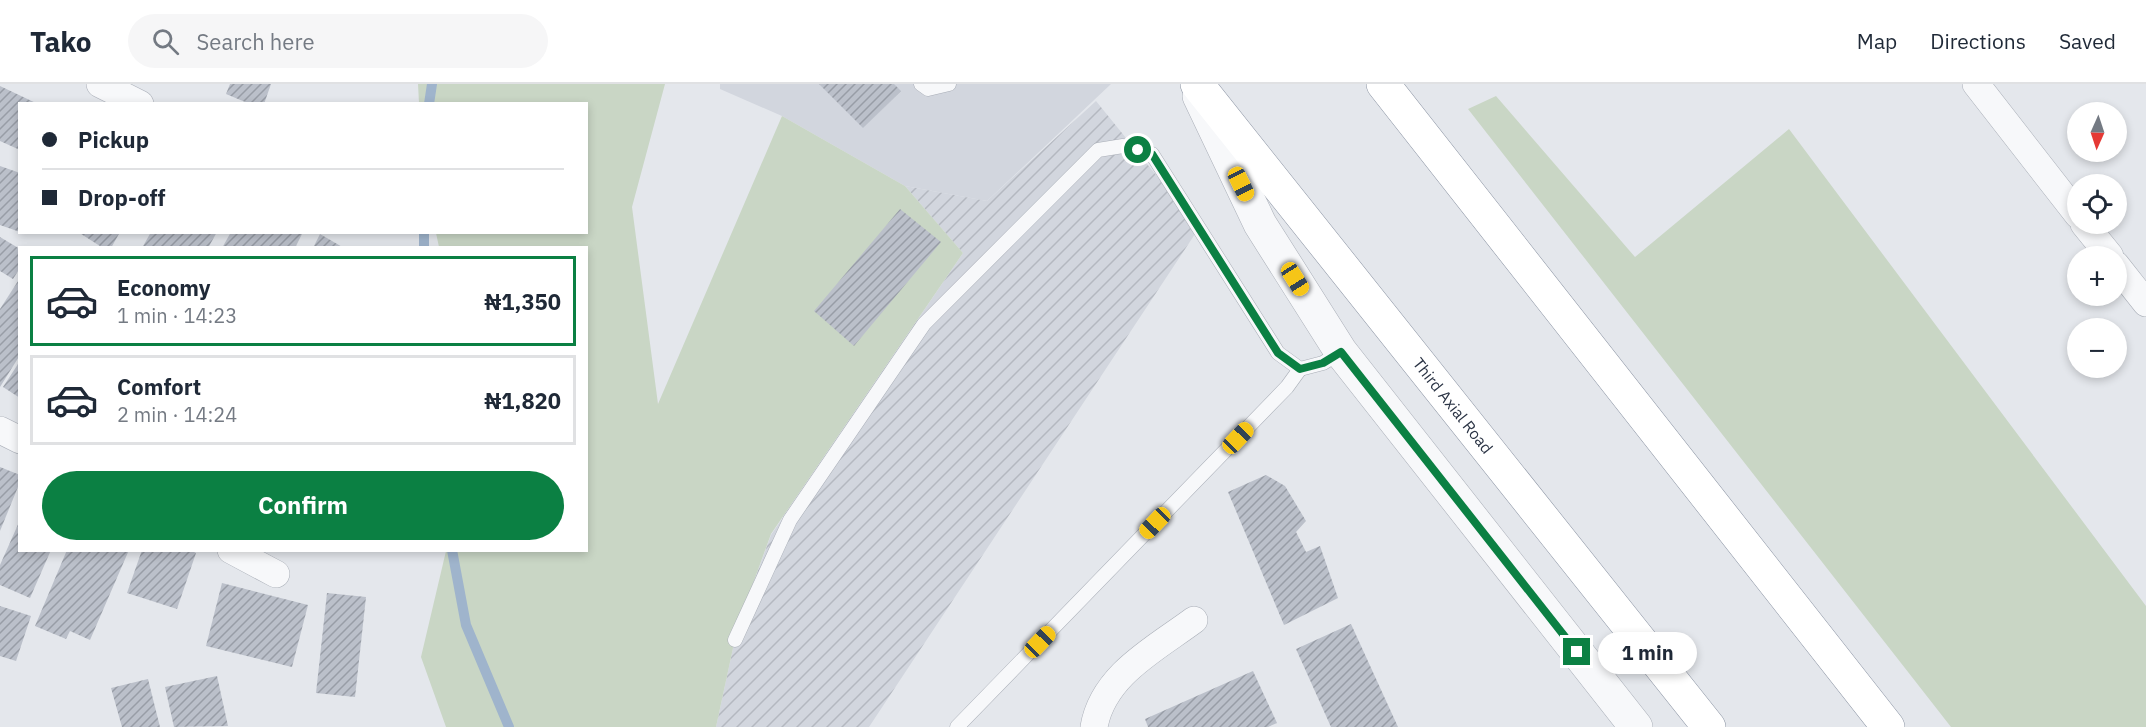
<!DOCTYPE html>
<meta charset="utf-8">
<style>
:root{--surface:#fff;--page:#f6f6f7;--text:#1f2937;--muted:#747a83;--line:#e0e1e3;--accent:#0b8043}
body{margin:0;font-family:"IBM Plex Sans",sans-serif;background:var(--page);color:var(--text);height:100vh;display:flex;flex-direction:column;font-size:22px;white-space:nowrap}
*{box-sizing:border-box;margin:0}
p{font-size:20px;color:var(--muted)}
.icon{flex:none;width:33px;height:33px;fill:none;stroke:currentColor;stroke-width:2;stroke-linecap:round;stroke-linejoin:round}
.map{position:relative;flex:1;overflow:hidden}
.panel{position:absolute;left:18px;top:162px;width:570px;height:306px;display:flex;flex-direction:column;background:var(--surface);border-radius:0px;box-shadow:0 3px 9px #0003}
.panel>*{flex:none}
.guide{position:absolute;left:18px;top:18px;width:570px;height:132px;border-radius:0px;box-shadow:0 3px 9px #0003;display:grid;align-content:center;height:132px;padding:0 24px;background:var(--surface)}
.needle{width:39px;rotate:183deg}
.buttons{position:absolute;left:2067px;top:18px;display:grid;gap:12px}
.buttons a{display:grid;place-items:center;width:60px;height:60px;border-radius:50%;background:var(--surface);box-shadow:0 3px 9px #0003;font-size:30px}
.end{position:absolute;width:27px;height:27px;margin:-14px;border:8px solid #0b8043;background:#fff;box-shadow:0 0 0 3px #fff}
.from{border-radius:50%}
.bubble{position:absolute;height:42px;border-radius:21px;background:var(--surface);box-shadow:0 3px 9px #0003;font-size:20px;font-weight:700;line-height:42px;text-align:center}
.car{position:absolute;width:18px;height:36px;margin:-18px -9px;border-radius:8px;box-shadow:0 0 4px 2px #0007;background:linear-gradient(#f5c518 24%,#345 0 40%,#f5c518 0 76%,#345 0 86%,#f5c518 0)}
.guide b{display:flex;align-items:center;gap:21px;height:57px;font-size:22px}
.guide b+b{border-top:2px solid var(--line)}
.guide i{width:15px;height:15px;background:var(--text)}
ul{padding:10px 0 0;list-style:none}
li{display:flex;align-items:center;gap:18px;height:90px;margin:0 12px 9px;padding:0 12px;border:3px solid var(--line);border-radius:0px}
li div{flex:1}
li b{display:block;font-size:22px}
li em{font-style:normal;font-weight:700}
li.selected{border-color:var(--accent)}
li>.icon{width:54px;height:54px;stroke-width:1.5}
.cta{display:flex;gap:12px;margin-top:auto;padding:12px 24px}
.cta a{flex:1;height:69px;border-radius:36px;background:var(--accent);color:#fff;font-size:24px;font-weight:700;line-height:69px;text-align:center}
header{display:flex;align-items:center;gap:36px;box-sizing:border-box;height:84px;padding:0 30px;background:var(--surface);border-bottom:2px solid var(--line)}
header strong{font-size:28px}
nav{display:flex;gap:33px;margin-inline-start:auto;font-size:21px}
.search{width:420px;height:54px;background:var(--page);display:flex;align-items:center;gap:15px;box-sizing:border-box;padding:0 21px;border-radius:33px;color:var(--muted);font-size:22px}
.map>svg:first-child{display:block}
.built{fill:#d2d6de}
.industrial{fill:url(#industrial-furrows)}
.green{fill:#c9d6c5}
.lines{fill:none;stroke-linecap:round;stroke-linejoin:round}
.stream{stroke:#9fb4cc;stroke-width:10}
.building{fill:url(#building-hatch)}
.service-casing{stroke:#a9aeb7;stroke-width:15}
.minor-casing{stroke:#a9aeb7;stroke-width:28}
.tertiary-casing{stroke:#a9aeb7;stroke-width:34}
.motorway-casing{stroke:#8b94a3;stroke-width:34}
.service{stroke:#f7f8fa;stroke-width:14}
.minor{stroke:#f7f8fa;stroke-width:27}
.tertiary{stroke:#f7f8fa;stroke-width:33}
.motorway{stroke:#fff;stroke-width:33}
.route{stroke:#0b8043;stroke-width:8}
.labels{text-anchor:middle;stroke-width:4.5;stroke-linejoin:round;paint-order:stroke}
.street-label{font-size:16px;fill:#2b3445;stroke:#f4f6f9}
</style>
<header>
<strong>Tako</strong>
<div class="search"><svg class="icon" aria-label="search" viewBox="0 0 24 24"><circle cx="10" cy="10" r="6"/><path d="M15 15l6 6"/></svg>Search here</div>
<nav><a>Map</a><a>Directions</a><a>Saved</a></nav>
</header>
<div class="map">
<svg width="2146" height="643" viewBox="0 0 2146 643">
<defs>
<pattern id="industrial-furrows" width="10" height="10" patternUnits="userSpaceOnUse" patternTransform="scale(1.5)"><rect width="10" height="10" fill="#d2d6de"/><path d="M-1 1l2-2M0 10L10 0M9 11l2-2" fill="none" stroke="#b4b8c0"/></pattern>
<pattern id="building-hatch" width="6" height="6" patternUnits="userSpaceOnUse" patternTransform="scale(1.5)"><rect width="6" height="6" fill="#bbc0ca"/><path d="M-1 1l2-2M0 6l6-6M5 7l2-2" fill="none" stroke="#989da6"/></pattern>
</defs>
<rect width="100%" height="100%" fill="#e4e7ec"/>
<!-- built -->
<path class="built" d="M720,0H1111L987,117L905,102L782,32L720,5Z"/>
<!-- industrial -->
<path class="industrial" d="M1096,17L1199,144L869,643H716L738,541L771,451L963,169L905,102L987,117Z"/>
<!-- green -->
<g class="green">
<path d="M418,0H665L632,123L658,320L782,32L905,102L963,169L771,450L738,541L716,643H446L421,573L446,467L586,466V164L439,163L436,149L586,148V20L419,19Z"/>
<path d="M1496,12L1635,173L1789,45L2146,522V643H1951L1468,25Z"/>
</g>
<g class="lines">
<!-- stream -->
<g class="stream">
<path d="M429,20L432,0"/>
<path d="M424,164V148"/>
<path d="M452,466L466,541L509,643"/>
</g>
</g>
<!-- building -->
<g class="building">
<path d="M230,0H271L264,20H250L226,10Z"/>
<path d="M819,0H894L901,7L863,44Z"/>
<path d="M0,2L38,20H20V66L0,57Z"/>
<path d="M0,82L20,89V148L0,141Z"/>
<path d="M900,125L941,158L854,262L814,227Z"/>
<path d="M78,148H120L111,164H103Z"/>
<path d="M151,148H217L208,164H142Z"/>
<path d="M231,148H303L295,164H222Z"/>
<path d="M320,150L344,164H313Z"/>
<path d="M0,153L20,165V184L13,195L0,187Z"/>
<path d="M20,194V271L0,303V225Z"/>
<path d="M20,277V314L3,303Z"/>
<path d="M0,383L20,391V398L0,447Z"/>
<path d="M1266,391L1285,402L1306,437L1296,448L1306,468L1320,462L1338,514L1284,541L1228,408Z"/>
<path d="M20,436V466H51L30,514L0,501V481Z"/>
<path d="M67,466H129L90,556L70,547L66,555L35,542Z"/>
<path d="M142,466H190L196,469L177,525L127,509Z"/>
<path d="M222,499L308,521L292,583L206,562Z"/>
<path d="M327,509L366,513L355,613L316,609Z"/>
<path d="M0,522L31,532L16,577L0,572Z"/>
<path d="M1351,540L1398,643H1331L1296,565Z"/>
<path d="M1253,587L1277,639L1268,643H1148L1145,635Z"/>
<path d="M217,592L228,642L174,643L165,603Z"/>
<path d="M148,595L160,643H122L111,604Z"/>
</g>
<g class="lines">
<defs>
<g id="service">
<path d="M921,0L928,5L949,0"/>
<path d="M735,556L790,436L924,240L1098,66L1123,62L1152,70L1278,269L1300,285L1323,279L1341,268"/>
<path d="M957,643L1287,303L1300,285"/>
</g>
<g id="minor">
<path d="M100,0L140,20"/>
<path d="M1976,0L2078,131"/>
<path d="M2084,140L2110,172"/>
<path d="M2116,181L2146,219"/>
<path d="M0,346L20,356"/>
<path d="M231,466L276,490"/>
<path d="M1094,643C1103,591 1155,565 1194,536"/>
</g>
<path id="tertiary" d="M1199,12L1260,140L1341,268L1636,643"/>
<g id="motorway">
<path id="s1" d="M1197,0L1709,643"/>
<path d="M1383,0L1888,643"/>
</g>
</defs>
<!-- service casing -->
<use href="#service" class="service-casing"/>
<!-- minor casing -->
<use href="#minor" class="minor-casing"/>
<!-- tertiary casing -->
<use href="#tertiary" class="tertiary-casing"/>
<!-- motorway casing -->
<use href="#motorway" class="motorway-casing"/>
<!-- service -->
<use href="#service" class="service"/>
<!-- minor -->
<use href="#minor" class="minor"/>
<!-- tertiary -->
<use href="#tertiary" class="tertiary"/>
<!-- motorway -->
<use href="#motorway" class="motorway"/>
</g>
<g class="lines">
<!-- route -->
<path class="route" d="M1138,66L1152,70L1278,269L1300,285L1323,279L1341,268L1577,568"/>
</g>
<g class="labels">
<!-- street labels -->
<g class="street-label">
<text dy="6" stroke="none"><textPath href="#s1" startOffset="411">Third Axial Road</textPath></text>
</g>
</g>
</svg>
<div class="buttons">
<a><svg class="needle" viewBox="-14 -14 28 28"><path d="M0-13l5 13h-10z" fill="#e53935"/><path d="M0 13l5-13h-10z" fill="#747a83"/></svg></a>
<a><svg class="icon" aria-label="locate" viewBox="0 0 24 24"><circle cx="12" cy="12" r="6"/><path d="M12 2v4M12 18v4M2 12h4M18 12h4"/></svg></a>
<a>+</a>
<a>−</a>
</div>
<i class="end from" style="left:1138px;top:66px"></i>
<i class="end" style="left:1577px;top:568px"></i>
<div class="bubble" style="left:1598px;top:548px;width:99px">1 min</div>
<i class="car" style="left:1241px;top:100px;rotate:154deg"></i>
<i class="car" style="left:1295px;top:195px;rotate:148deg"></i>
<i class="car" style="left:1238px;top:354px;rotate:44deg"></i>
<i class="car" style="left:1155px;top:439px;rotate:224deg"></i>
<i class="car" style="left:1040px;top:558px;rotate:44deg"></i>
<div class="guide">
<b><i class="from"></i>Pickup</b>
<b><i></i>Drop-off</b>
</div>
<section class="panel">
<ul>
<li class="selected"><svg class="icon" aria-label="car" viewBox="0 0 24 24"><path d="M5 17H2v-5l4-1 3-4h7l3 4 3 1v5h-3M9 17h6M6 11h13"/><circle cx="7" cy="17" r="2"/><circle cx="17" cy="17" r="2"/></svg><div><b>Economy</b><p>1 min · 14:23</p></div><em>₦1,350</em></li>
<li><svg class="icon" aria-label="car" viewBox="0 0 24 24"><path d="M5 17H2v-5l4-1 3-4h7l3 4 3 1v5h-3M9 17h6M6 11h13"/><circle cx="7" cy="17" r="2"/><circle cx="17" cy="17" r="2"/></svg><div><b>Comfort</b><p>2 min · 14:24</p></div><em>₦1,820</em></li>
</ul>
<div class="cta"><a>Confirm</a></div>
</section>
</div>
